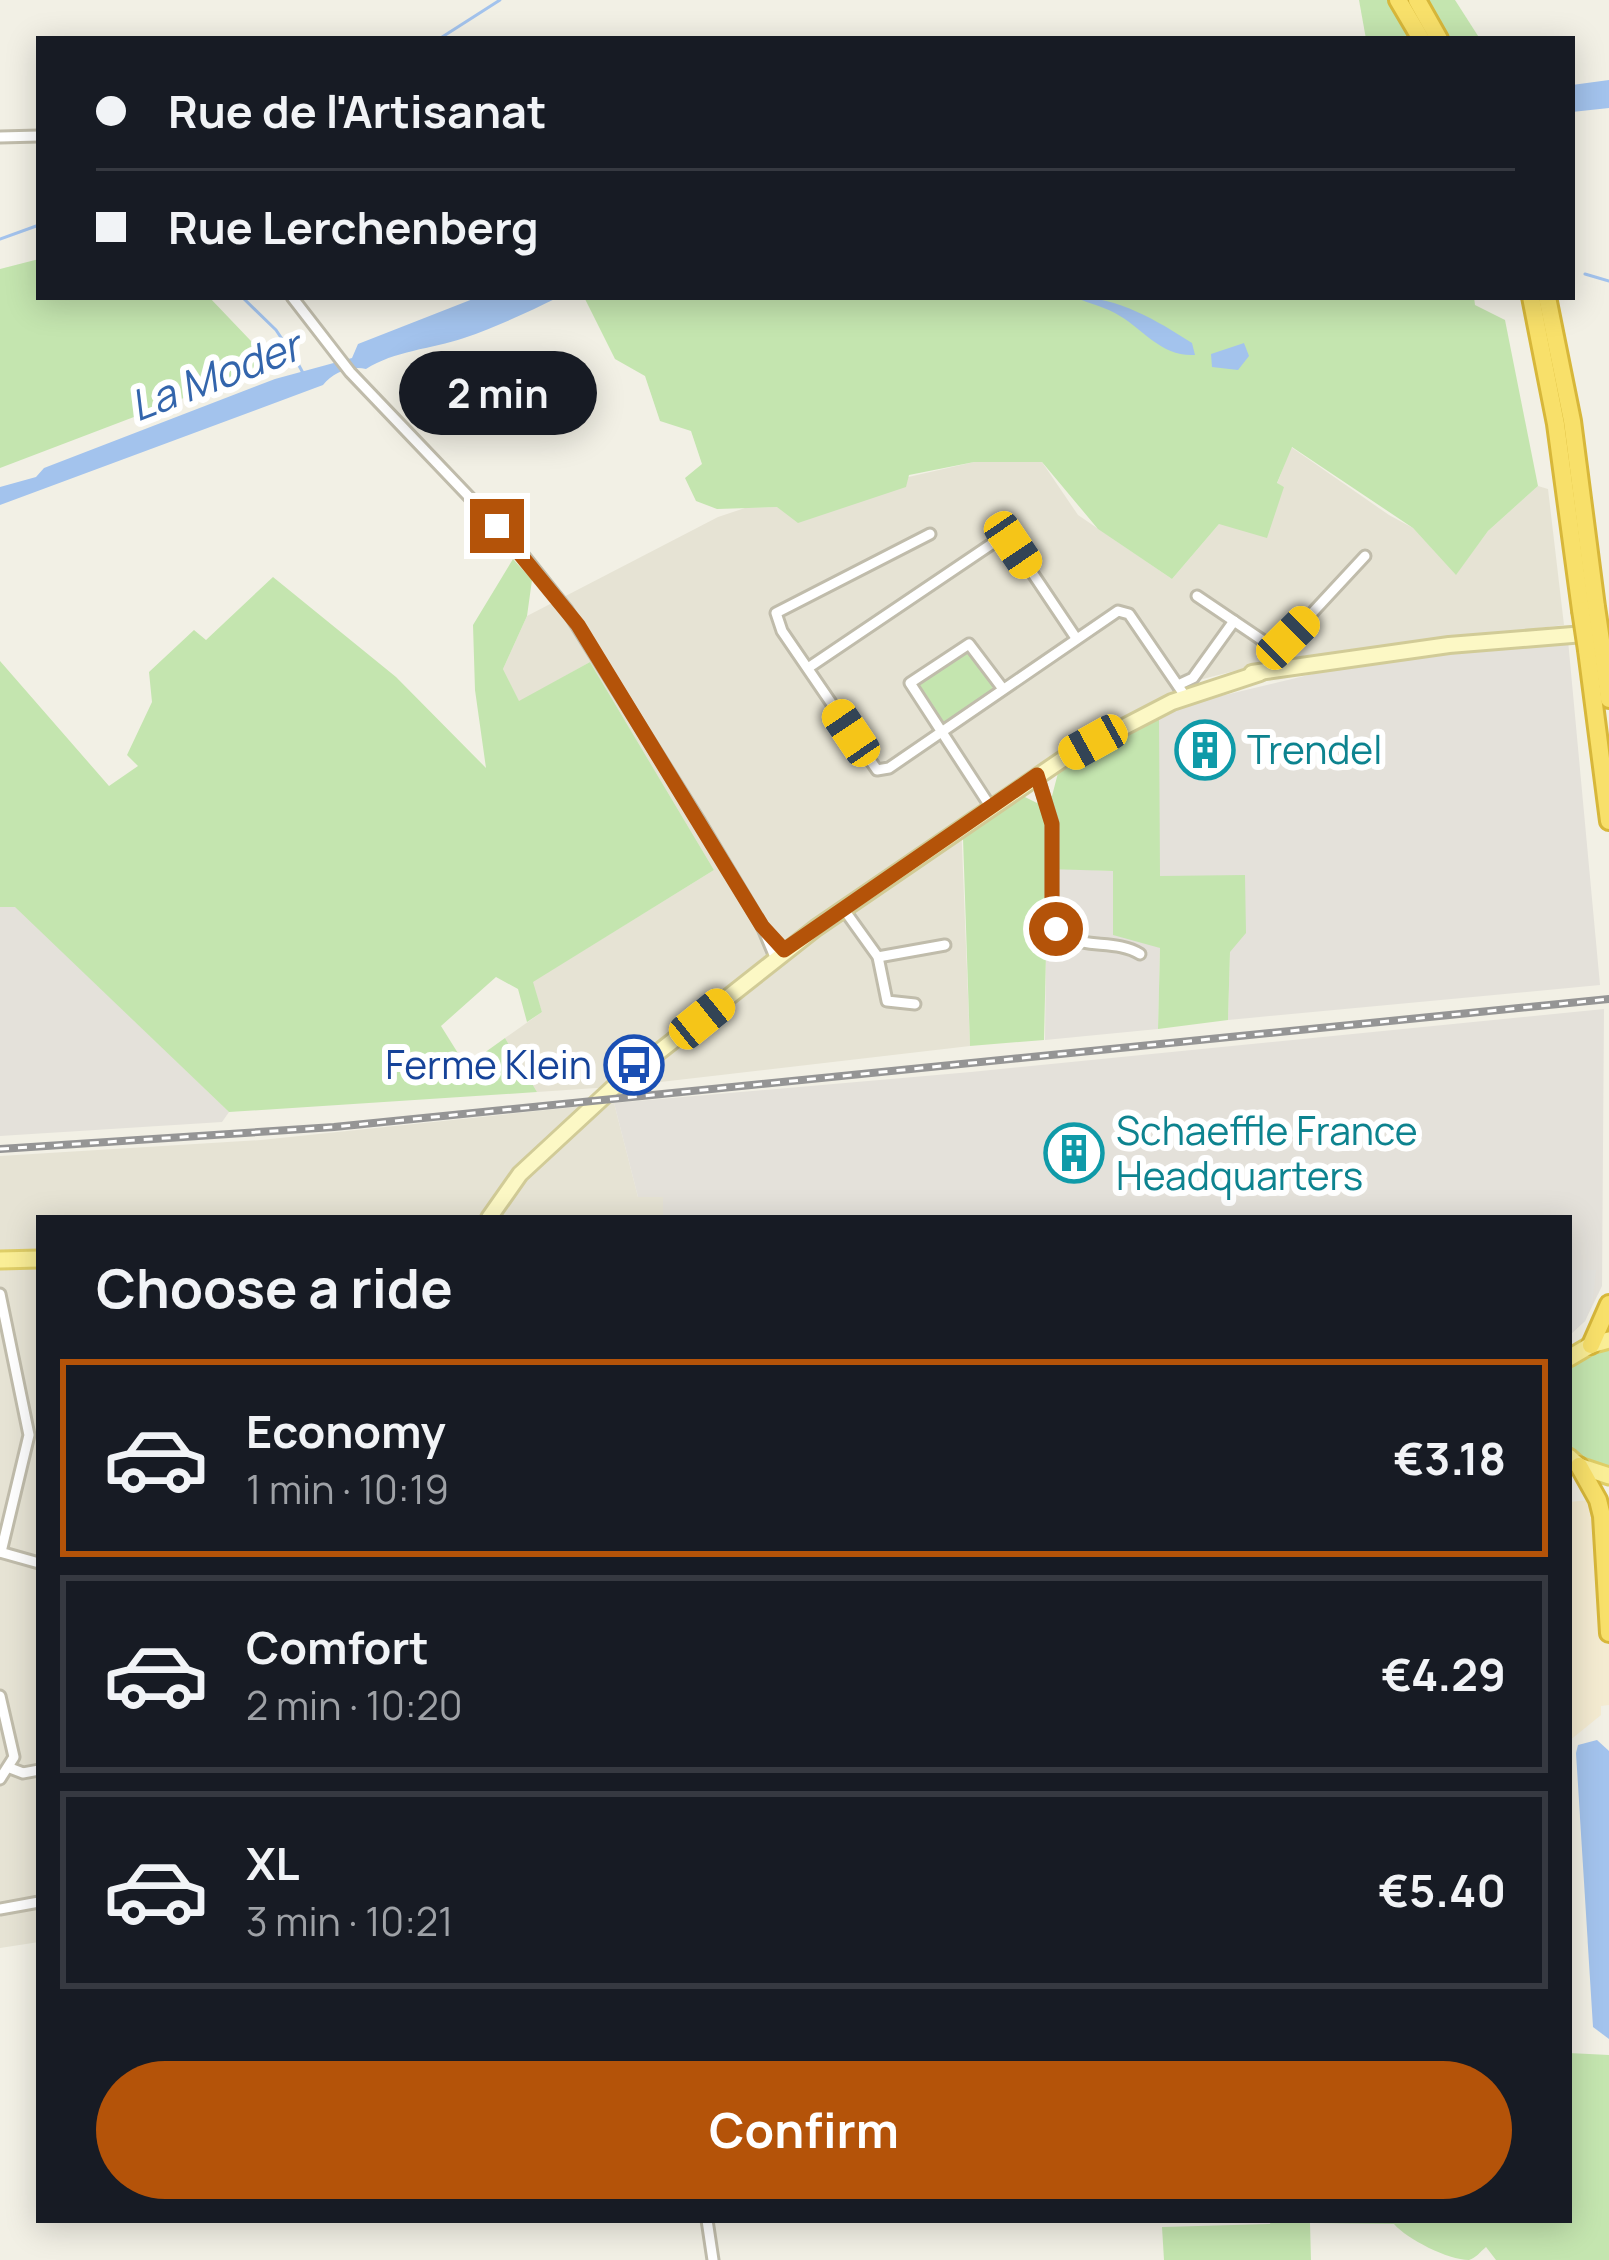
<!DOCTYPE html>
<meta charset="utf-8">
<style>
:root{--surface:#171b24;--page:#20242c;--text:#f1f3f6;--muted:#9ea1a6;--line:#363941;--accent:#b45309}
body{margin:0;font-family:Manrope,sans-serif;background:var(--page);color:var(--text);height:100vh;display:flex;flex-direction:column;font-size:45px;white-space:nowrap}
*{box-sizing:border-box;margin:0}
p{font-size:39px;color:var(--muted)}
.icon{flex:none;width:66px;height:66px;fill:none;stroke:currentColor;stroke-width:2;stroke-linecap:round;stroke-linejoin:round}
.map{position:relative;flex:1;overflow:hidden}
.panel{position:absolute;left:36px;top:1215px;width:1536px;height:1008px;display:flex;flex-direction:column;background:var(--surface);border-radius:0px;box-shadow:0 6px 30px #0003}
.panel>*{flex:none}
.top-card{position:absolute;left:36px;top:36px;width:1539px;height:264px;border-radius:0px;box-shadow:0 6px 30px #0003;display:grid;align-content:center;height:264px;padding:0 60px;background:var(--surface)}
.end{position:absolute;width:54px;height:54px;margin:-27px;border:15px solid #b45309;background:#fff;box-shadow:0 0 0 6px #fff}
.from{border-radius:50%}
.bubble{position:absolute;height:84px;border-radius:42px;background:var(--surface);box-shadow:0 6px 30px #0003;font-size:39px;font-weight:700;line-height:84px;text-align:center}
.car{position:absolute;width:36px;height:72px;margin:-36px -18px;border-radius:15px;box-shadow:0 0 9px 3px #0007;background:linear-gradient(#f5c518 24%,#345 0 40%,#f5c518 0 76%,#345 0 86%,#f5c518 0)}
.top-card b{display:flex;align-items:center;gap:42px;height:114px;font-size:45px}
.top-card b+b{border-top:3px solid var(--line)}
.top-card i{width:30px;height:30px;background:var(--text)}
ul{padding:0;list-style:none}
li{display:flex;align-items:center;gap:36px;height:198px;margin:0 24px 18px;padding:0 36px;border:6px solid var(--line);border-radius:0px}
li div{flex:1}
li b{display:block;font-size:45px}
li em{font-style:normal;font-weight:700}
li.active{border-color:var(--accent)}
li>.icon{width:108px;height:108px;stroke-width:1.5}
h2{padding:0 60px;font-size:54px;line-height:144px}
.action{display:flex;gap:24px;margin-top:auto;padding:24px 60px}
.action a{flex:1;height:138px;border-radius:72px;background:var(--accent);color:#fff;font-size:48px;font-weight:700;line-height:138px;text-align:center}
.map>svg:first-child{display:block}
.residential{fill:#e6e3d4}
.commercial{fill:#f4ebd1}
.industrial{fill:#e4e1da}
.green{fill:#c4e5af}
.parking{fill:#e3e2dd}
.water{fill:#a3c3ed}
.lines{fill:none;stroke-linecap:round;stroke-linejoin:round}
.stream{stroke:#a3c3ed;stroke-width:3}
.street-casing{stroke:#c0bcab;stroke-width:15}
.secondary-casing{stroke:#d1cb97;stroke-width:20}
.primary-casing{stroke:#dfce67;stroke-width:21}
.highway-casing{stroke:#d7b73a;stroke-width:22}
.street{stroke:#fff;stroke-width:9}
.secondary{stroke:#fcf8c5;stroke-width:14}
.primary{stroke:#faee96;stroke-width:15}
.highway{stroke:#f8e06a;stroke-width:16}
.rail-casing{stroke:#959595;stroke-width:8}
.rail{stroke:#fff;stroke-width:3;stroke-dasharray:9;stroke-linecap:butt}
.highway-bridge-casing{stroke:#d7b73a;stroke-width:22;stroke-linecap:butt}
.highway-bridge{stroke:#f8e06a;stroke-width:16}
.route{stroke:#b45309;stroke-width:15}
.labels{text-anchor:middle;stroke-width:12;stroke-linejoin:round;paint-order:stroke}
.culture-label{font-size:39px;fill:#0d838f;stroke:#fff;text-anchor:start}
.transit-label{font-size:39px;fill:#164399;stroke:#fff;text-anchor:end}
.water-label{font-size:42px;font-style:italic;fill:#3365ac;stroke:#fff}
</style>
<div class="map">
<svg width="1609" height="2260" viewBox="0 0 1609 2260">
<rect width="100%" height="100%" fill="#f2f0e5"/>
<!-- residential -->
<g class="residential">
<path d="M1291,447L1389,515L1413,528L1456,574L1488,531L1538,486L1548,489L1564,625L1285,658L1199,680L1064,753L961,822L970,1046L626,1086L537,1092L505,1038L542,1012L532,982L714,870L590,662L519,702L503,669L527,616L718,517L745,508L777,507L974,462H1042L1078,515L1172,579L1219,524L1284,487L1277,484Z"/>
<path d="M614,1103L638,1197H663V1218H39V1942L0,1948V1156L261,1140Z"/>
</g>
<!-- commercial -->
<path class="commercial" d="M1609,1498V1705L1601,1706V1715L1569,1741V1502Z"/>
<!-- industrial -->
<g class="industrial">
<path d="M1568,640L1600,985L1228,1020L1230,952L1159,876V718L1196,702L1346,666Z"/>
<path d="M1047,868L1113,871L1160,948L1158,1029L1045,1040Z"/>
<path d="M15,906L229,1112L222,1122L0,1136V907Z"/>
<path d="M1604,1009L1602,1286L1585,1321L1569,1336V1218H663V1197H638L614,1103L971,1072Z"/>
</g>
<!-- green -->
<g class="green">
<path d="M1359,0H1455L1480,39H1366Z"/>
<path d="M39,259V297H209L273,364L0,468V269Z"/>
<path d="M584,297H1474L1475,305L1505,320L1538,486L1488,531L1456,575L1413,528L1292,447L1277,483L1284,487L1267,538L1219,524L1172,579L1098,529L1042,462H974L909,475L906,487L798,523L777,507L717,509L696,501L685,478L702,464L691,431L660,421L645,376L615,359Z"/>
<path d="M513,559L532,580L527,616L503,669L519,701L590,662L714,870L533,982L542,1012L527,1022L518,989L496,977L441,1026L466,1066L505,1038L537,1092L229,1112L15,907H0V661L109,786L138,766L127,755L152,702L149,672L194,630L206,640L273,577L396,677L486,768L475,690L473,625Z"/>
<path d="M963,650L971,652L993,683L992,691L946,722H938L916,689L918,681Z"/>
<path d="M1159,718L1160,876L1245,875L1246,933L1230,952L1228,1020L1158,1029L1160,948L1113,935V871L1048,869L1044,1040L970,1046L963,838L1023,796L1037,803L1052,796L1058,773Z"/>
<path d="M1609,1347V1470L1585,1461L1569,1447V1369L1586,1354Z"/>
<path d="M1569,2053L1609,2055V2260H1496L1486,2247C1480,2252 1476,2258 1469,2260C1448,2260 1407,2239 1394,2224L1310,2223L1311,2260H1164L1162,2227L1270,2224L1271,2220H1569Z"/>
</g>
<!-- parking -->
<path class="parking" d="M1569,1270H1596L1593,1299L1585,1321L1569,1335Z"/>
<!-- water -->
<g class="water">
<path d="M1609,80V108L1572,112V85Z"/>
<path d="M478,297H559C528,312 497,327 464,338C431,349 394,351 366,369C351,365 332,373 323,385L0,505V487L36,477L44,468L275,379L352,358L358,344Z"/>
<path d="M1075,297C1118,297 1156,320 1192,343L1195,355C1162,357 1145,331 1120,316C1107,307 1089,304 1075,297Z"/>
<path d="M1244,343L1249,356L1238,370L1212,367L1211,354Z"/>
<path d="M1597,1740L1609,1751V2039L1593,2027L1576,1753L1578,1745Z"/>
</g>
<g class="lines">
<!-- stream -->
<g class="stream">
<path d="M439,39L500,0"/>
<path d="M0,239L39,225"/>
<path d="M1585,274L1609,281"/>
<path d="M242,297L276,330L290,351"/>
<path d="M296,360L303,373"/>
</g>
<defs>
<g id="street">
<path d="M0,137L39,136"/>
<path d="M292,297L350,372L516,546L567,610L700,822L762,926L775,957"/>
<path d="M930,534L776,613L782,631L877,770L889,768L1118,611L1129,614L1185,696"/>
<path d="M1197,596L1265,642L1275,653"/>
<path d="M808,668L1002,537L1011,541L1076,638"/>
<path d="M1272,670L1275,653L1365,556"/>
<path d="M1178,685L1193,678L1234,621"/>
<path d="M1037,775L1052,823V915C1061,957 1111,935 1140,954"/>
<path d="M990,806L910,683L969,644L1003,689"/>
<path d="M845,911L878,957L887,1001L915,1004"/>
<path d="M878,957L945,945"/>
<path d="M0,1294L29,1435L1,1552"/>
<path d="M0,1552L39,1563"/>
<path d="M0,1696L14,1757L0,1779"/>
<path d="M10,1768L23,1773L39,1770"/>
<path d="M0,1909L39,1902"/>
<path d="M707,2220L713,2260"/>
</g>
<g id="secondary">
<path d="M1252,673L1449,645L1609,632"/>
<path d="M489,1218L520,1174L613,1088L816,928L1066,757L1172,702L1260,673"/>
</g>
<g id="primary">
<path d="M0,1260L39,1259"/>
<path d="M1569,1358L1591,1345L1609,1340"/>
<path d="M1569,1457L1579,1466L1609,1476"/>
</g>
<g id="highway">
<path d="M1398,0L1421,39"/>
<path d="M1417,0L1439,39"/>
<path d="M1531,297L1556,424L1581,610"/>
<path d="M1547,297L1572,421L1596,607"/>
<path d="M1602,647L1609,699"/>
<path d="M1587,650L1609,821"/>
<path d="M1591,1345L1609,1304"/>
<path d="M1579,1466L1598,1500L1602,1516L1609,1633"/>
</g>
</defs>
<!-- street casing -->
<use href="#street" class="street-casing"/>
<!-- secondary casing -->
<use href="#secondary" class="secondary-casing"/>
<!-- primary casing -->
<use href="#primary" class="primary-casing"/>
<!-- highway casing -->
<use href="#highway" class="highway-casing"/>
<!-- street -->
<use href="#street" class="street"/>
<!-- secondary -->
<use href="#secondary" class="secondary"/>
<!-- primary -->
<use href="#primary" class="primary"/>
<!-- highway -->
<use href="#highway" class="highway"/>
<defs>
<path id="rail" d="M0,1149L334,1127L1609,999"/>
</defs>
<!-- rail casing -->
<use href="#rail" class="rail-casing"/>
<!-- rail -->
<use href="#rail" class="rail"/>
<defs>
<g id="highway-bridge">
<path d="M1596,607L1602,647"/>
<path d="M1581,610L1587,650"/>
</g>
</defs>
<!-- highway-bridge casing -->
<use href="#highway-bridge" class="highway-bridge-casing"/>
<!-- highway-bridge -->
<use href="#highway-bridge" class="highway-bridge"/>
</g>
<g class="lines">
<!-- route -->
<path class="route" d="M497,526L578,625L762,926L784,950L1037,775L1052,824V915L1056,929"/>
</g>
<!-- icons -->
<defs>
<symbol id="building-ring" viewBox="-11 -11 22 22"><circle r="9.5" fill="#fff" stroke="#0f9aa8" stroke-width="1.5"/><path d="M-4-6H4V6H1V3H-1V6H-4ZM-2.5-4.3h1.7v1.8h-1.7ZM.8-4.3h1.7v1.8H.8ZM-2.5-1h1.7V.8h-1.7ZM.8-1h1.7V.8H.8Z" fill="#0f9aa8"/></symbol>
<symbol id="bus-ring" viewBox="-11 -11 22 22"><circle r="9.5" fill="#fff" stroke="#1a4fb4" stroke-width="1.5"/><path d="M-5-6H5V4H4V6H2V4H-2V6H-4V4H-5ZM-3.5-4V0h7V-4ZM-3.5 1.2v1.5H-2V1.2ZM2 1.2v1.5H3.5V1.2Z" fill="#1a4fb4"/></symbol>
</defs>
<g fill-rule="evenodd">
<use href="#building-ring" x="1172" y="717" width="66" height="66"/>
<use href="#bus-ring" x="601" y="1032" width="66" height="66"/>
<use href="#building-ring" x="1041" y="1120" width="66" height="66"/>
</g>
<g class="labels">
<!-- culture labels -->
<g class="culture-label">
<text x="1247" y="764">Trendel</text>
<text x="1116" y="1145">Schaeffle France<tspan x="1116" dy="45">Headquarters</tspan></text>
</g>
<!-- transit labels -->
<g class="transit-label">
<text x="592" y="1079">Ferme Klein</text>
</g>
<!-- water labels -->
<g class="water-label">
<text transform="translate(215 376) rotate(-21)" y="15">La Moder</text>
</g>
</g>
</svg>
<i class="end from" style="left:1056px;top:929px"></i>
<i class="end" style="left:497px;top:526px"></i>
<div class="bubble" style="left:399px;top:351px;width:198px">2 min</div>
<i class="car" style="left:1013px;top:545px;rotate:146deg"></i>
<i class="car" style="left:1288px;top:638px;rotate:45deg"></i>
<i class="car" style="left:851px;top:733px;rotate:326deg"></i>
<i class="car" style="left:1093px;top:742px;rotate:241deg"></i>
<i class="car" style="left:702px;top:1019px;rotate:51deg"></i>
<div class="top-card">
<b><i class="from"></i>Rue de l'Artisanat</b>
<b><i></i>Rue Lerchenberg</b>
</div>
<section class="panel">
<h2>Choose a ride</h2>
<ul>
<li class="active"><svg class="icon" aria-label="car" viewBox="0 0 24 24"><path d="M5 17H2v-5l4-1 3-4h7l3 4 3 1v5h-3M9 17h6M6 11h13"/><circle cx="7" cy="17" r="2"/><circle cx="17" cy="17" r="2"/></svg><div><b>Economy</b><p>1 min · 10:19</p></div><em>€3.18</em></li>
<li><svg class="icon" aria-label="car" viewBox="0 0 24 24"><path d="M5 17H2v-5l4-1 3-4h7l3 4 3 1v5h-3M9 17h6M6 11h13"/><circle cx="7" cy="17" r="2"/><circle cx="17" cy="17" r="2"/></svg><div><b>Comfort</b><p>2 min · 10:20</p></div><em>€4.29</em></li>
<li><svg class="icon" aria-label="car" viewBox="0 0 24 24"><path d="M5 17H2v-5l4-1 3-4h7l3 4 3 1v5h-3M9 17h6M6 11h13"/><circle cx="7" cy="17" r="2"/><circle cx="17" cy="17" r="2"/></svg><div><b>XL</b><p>3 min · 10:21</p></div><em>€5.40</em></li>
</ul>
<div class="action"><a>Confirm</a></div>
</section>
</div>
